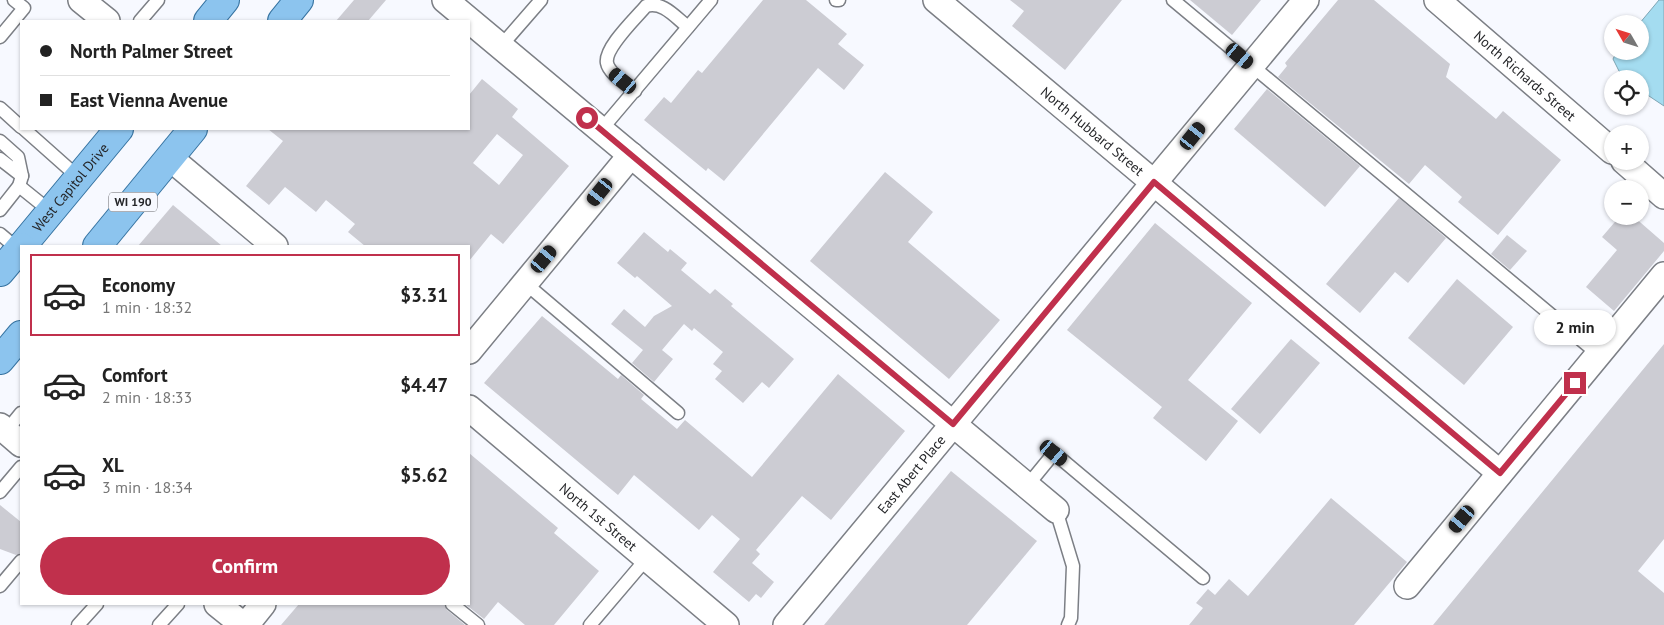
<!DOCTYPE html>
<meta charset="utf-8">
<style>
:root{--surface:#fff;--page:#f6f6f6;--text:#222;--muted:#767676;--line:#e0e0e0;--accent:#c0304c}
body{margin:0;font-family:"PT Sans",sans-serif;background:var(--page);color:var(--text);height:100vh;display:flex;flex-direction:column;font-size:19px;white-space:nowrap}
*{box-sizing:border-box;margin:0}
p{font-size:16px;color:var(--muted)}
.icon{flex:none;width:28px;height:28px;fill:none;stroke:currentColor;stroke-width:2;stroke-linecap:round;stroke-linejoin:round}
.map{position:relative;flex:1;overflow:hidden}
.drawer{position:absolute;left:20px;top:245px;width:450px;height:360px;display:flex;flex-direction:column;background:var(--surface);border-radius:0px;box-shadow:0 1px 4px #0004}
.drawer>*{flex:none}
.top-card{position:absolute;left:20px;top:20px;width:450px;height:110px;border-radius:0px;box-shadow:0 1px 4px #0004;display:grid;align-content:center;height:110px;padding:0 20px;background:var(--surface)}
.needle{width:32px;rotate:309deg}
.buttons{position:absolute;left:1604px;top:15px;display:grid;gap:10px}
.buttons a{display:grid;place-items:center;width:45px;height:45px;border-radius:50%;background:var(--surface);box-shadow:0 1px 4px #0004;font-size:25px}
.end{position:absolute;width:22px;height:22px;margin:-11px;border:6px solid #c0304c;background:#fff;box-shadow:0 0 0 2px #fff}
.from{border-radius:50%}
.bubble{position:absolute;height:35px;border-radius:18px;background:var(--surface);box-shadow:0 1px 4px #0004;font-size:16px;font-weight:800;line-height:35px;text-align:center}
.car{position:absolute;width:15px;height:30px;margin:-15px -8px;border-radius:6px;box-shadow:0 0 4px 1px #0007;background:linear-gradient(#222 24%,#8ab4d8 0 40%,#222 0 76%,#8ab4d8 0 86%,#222 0)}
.top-card b{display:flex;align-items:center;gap:18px;height:48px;font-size:19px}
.top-card b+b{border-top:1px solid var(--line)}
.top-card i{width:12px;height:12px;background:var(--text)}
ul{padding:9px 0 0;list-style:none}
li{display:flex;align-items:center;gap:15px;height:82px;margin:0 10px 8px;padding:0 10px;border:2px solid transparent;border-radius:0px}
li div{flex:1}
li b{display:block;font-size:19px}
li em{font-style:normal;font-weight:800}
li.selected{border-color:var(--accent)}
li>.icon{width:45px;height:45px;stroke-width:1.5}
.primary-button{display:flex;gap:10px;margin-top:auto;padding:10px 20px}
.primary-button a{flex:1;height:58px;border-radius:30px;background:var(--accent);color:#fff;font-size:20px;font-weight:800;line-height:58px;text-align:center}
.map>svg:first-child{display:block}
.water{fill:#a4dcf0;stroke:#7ea5b4}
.building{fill:#ccccd3;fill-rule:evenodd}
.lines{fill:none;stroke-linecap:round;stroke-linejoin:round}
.lane-casing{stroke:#7c7f85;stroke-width:15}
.street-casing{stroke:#7c7f85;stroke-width:28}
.primary-casing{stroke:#3673a1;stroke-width:30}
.lane{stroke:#fff;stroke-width:12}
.street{stroke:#fff;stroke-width:25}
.primary{stroke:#8cc4ee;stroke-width:28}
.route{stroke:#c0304c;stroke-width:6}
.labels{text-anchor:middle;stroke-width:4;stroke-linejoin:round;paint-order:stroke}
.shield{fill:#f7f9ff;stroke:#646569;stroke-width:1}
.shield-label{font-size:12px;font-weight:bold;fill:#252629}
.street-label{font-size:14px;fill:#252629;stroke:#f7f9ff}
</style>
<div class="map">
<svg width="1664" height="625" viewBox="0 0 1664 625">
<rect width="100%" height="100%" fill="#f7f9ff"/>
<!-- water -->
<path class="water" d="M1659,0H1664V106L1640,90V79H1627L1619,71L1613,59L1617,51H1640L1639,24Z"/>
<!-- building -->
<g class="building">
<path d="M354,0H386L368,21H336Z"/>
<path d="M763,0H806L847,34L838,44L864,65L844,90L818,68L724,181L708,168L706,171L644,120L664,97L671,103L698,70L702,73Z"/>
<path d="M1010,0H1122L1065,70L1012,26L1024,11Z"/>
<path d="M1190,0H1261L1232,35Z"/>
<path d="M1338,0H1374L1450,64L1446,77L1496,119L1503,111L1561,160L1498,235L1458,202L1462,197L1425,165L1409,184L1278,77L1287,66L1285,63Z"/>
<path d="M482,79L518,109L512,117L569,166L503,244L491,234L469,261V246H365L348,232L355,224L326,200L316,212L285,187L269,205L246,186L283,141L268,129H469V95ZM497,134L523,155L499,185L473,163Z"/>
<path d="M1267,89L1360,166L1325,207L1234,129Z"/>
<path d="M885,172L933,212L908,242L1000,320L949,379L810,261Z"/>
<path d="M1399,198L1446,238L1408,283L1395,272L1360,313L1326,284Z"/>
<path d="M173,205L222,246H138Z"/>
<path d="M1620,216H1633L1664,243V251L1614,311L1586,287L1617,250L1602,237Z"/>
<path d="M1155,223L1252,303L1188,380L1238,421L1206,461L1153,418L1162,407L1067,330Z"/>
<path d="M644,232L668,252L670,249L687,263L681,270L710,294L715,289L733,304L731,306L794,359L769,388L762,382L743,403L715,379L722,371L713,364L723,352L694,328L692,331L684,324L662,350L673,359L654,382L632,363L643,350L611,324L624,309L645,327L654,316L672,306L637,276L635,278L617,263Z"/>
<path d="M1507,235L1527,251L1510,270L1491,254Z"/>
<path d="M1457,279L1513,327L1464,385L1408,338Z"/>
<path d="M542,316L618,379L621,375L644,395L641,399L677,429L685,420L752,477L838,374L905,431L831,520L802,496L756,550L760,554L752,563L774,582L761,598L756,594L749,602L713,572L740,539L712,515L699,530L634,475L618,495L484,383Z"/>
<path d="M1291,339L1320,363L1260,434L1231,409Z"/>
<path d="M1664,344V539L1638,571L1664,593V625H1433Z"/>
<path d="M469,453L558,528L554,533L599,571L554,625H525L498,602L484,619L465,604H469Z"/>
<path d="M951,471L1037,541L967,625H824Z"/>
<path d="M1331,498L1407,562L1354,625H1189L1203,608L1196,603L1208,589L1215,595L1229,579L1248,596Z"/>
<path d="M0,505L21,522V553L16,555L0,549Z"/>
<path d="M299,604H444L447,610L465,625H281Z"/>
</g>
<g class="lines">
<defs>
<g id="lane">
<path d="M836,0H839"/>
<path d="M1173,0L1598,354"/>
<path d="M140,21L158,0"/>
<path d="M0,37L24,8L14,0"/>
<path d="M501,46L541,0"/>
<path d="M635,91C627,84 609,74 607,63C604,48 636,18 646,6C663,1 675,17 688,27"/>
<path d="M0,108L21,127"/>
<path d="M24,129L78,177"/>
<path d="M601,130L711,0"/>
<path d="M0,141L18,157L22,176"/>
<path d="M0,159L22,176L19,186L0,210"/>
<path d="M19,186L50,211"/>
<path d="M0,234L19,250"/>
<path d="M525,283L678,413"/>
<path d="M3,435L21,413"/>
<path d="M1027,486L1054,453L1203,578"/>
<path d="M0,492L21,467"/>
<path d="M1056,510L1073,566L1071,618L1068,625"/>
<path d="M0,586L21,561"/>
<path d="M452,604L478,625"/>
<path d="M78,625L97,604"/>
<path d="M159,625L178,604"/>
<path d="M590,625L647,558"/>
</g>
<g id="street">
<path d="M81,0L107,21"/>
<path d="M445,0L1056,510"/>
<path id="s1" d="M936,0L1500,473"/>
<path id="s2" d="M1437,0L1612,151"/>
<path d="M170,158L275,246"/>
<path d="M1624,161L1664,196"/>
<path d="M469,351L631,155"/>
<path id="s3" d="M469,408L726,625"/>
<path d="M0,426L21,444"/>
<path d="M1407,586L1664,275"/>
<path d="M217,604L243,625"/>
<path d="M246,625L263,604"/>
<path id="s4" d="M786,625L1306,0"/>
</g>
<g id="primary">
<path d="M208,21L225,0"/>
<path d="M282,21L299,0"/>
<path id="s5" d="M22,246L119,129"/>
<path d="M97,246L193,129"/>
<path d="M0,272L21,247"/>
<path d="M0,360L21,335"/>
</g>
</defs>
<!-- lane casing -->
<use href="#lane" class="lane-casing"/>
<!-- street casing -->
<use href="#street" class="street-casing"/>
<!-- primary casing -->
<use href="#primary" class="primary-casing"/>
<!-- lane -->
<use href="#lane" class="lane"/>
<!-- street -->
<use href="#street" class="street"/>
<!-- primary -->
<use href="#primary" class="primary"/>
</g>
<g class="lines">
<!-- route -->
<path class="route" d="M587,118L953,424L1154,182L1500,473L1575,383"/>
</g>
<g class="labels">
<!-- shield labels -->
<rect class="shield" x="109" y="192.5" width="48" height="19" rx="4"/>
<g class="shield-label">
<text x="133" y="206">WI 190</text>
</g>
<!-- street labels -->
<g class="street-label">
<text dy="5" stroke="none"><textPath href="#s2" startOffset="116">North Richards Street</textPath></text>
<text dy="5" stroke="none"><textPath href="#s1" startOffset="204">North Hubbard Street</textPath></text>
<text dy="5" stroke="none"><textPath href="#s5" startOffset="76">West Capitol Drive</textPath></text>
<text dy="5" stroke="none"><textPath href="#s4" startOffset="196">East Abert Place</textPath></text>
<text dy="5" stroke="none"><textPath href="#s3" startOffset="169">North 1st Street</textPath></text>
</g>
</g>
</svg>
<div class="buttons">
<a><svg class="needle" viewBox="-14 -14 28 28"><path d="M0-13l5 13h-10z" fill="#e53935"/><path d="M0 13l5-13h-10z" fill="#767676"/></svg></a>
<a><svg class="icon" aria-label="locate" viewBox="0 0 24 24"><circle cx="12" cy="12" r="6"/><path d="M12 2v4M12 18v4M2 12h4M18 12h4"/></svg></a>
<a>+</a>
<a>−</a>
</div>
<i class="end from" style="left:587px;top:118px"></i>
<i class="end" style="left:1575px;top:383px"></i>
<div class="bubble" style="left:1534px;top:310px;width:82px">2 min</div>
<i class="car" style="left:1240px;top:56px;rotate:130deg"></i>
<i class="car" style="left:623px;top:81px;rotate:310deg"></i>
<i class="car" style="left:1193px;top:136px;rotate:39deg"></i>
<i class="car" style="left:600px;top:192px;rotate:219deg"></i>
<i class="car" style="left:544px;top:259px;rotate:40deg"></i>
<i class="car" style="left:1054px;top:453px;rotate:130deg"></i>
<i class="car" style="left:1462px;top:519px;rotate:220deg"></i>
<div class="top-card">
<b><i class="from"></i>North Palmer Street</b>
<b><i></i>East Vienna Avenue</b>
</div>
<section class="drawer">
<ul>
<li class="selected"><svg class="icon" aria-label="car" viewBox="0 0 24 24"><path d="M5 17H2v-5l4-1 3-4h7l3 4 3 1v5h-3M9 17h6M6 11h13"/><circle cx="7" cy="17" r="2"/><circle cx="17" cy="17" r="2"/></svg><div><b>Economy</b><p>1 min · 18:32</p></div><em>$3.31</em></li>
<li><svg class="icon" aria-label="car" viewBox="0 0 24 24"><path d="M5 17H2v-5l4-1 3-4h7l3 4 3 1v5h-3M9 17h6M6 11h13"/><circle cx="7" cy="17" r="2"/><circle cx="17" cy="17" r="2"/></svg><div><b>Comfort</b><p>2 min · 18:33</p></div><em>$4.47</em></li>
<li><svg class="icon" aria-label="car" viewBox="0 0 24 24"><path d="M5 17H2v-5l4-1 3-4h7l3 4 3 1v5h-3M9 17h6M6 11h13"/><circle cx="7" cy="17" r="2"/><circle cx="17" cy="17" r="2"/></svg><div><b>XL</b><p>3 min · 18:34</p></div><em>$5.62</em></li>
</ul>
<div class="primary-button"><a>Confirm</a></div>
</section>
</div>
